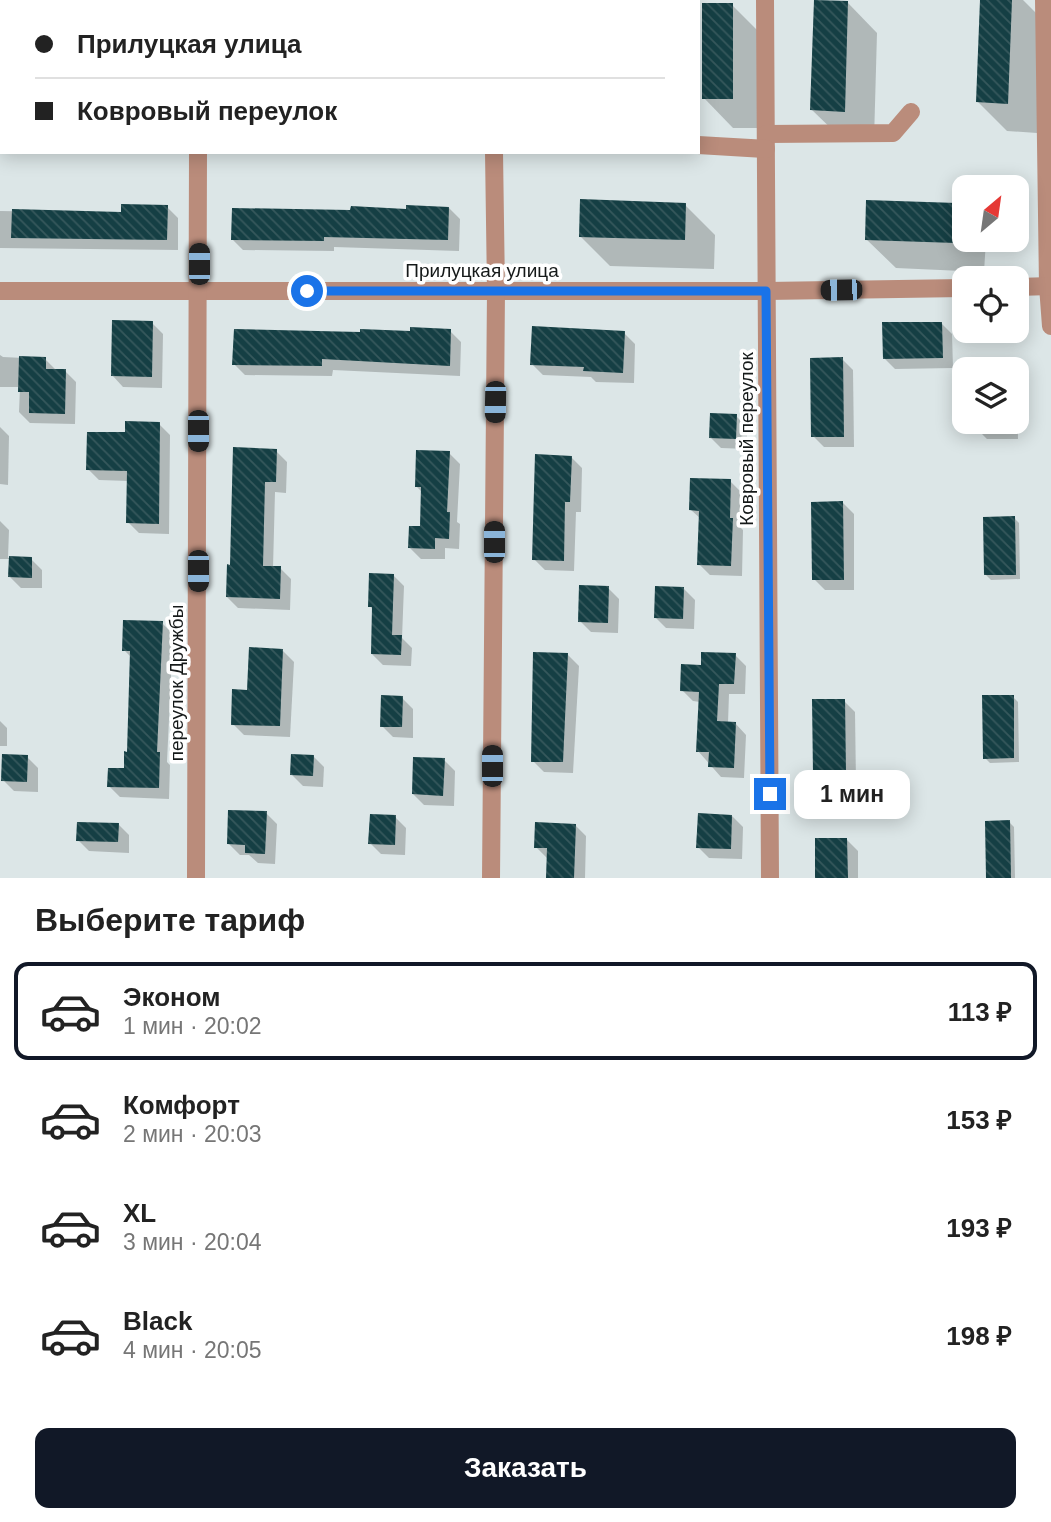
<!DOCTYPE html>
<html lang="ru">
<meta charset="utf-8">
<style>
:root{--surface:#fff;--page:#f2f2f2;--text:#222;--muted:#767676;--line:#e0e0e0;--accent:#111827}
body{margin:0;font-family:Helvetica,sans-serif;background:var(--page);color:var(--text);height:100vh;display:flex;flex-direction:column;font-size:26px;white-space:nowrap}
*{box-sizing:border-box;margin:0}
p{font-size:23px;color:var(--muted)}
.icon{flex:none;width:38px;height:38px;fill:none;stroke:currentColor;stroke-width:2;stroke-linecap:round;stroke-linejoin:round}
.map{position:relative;height:878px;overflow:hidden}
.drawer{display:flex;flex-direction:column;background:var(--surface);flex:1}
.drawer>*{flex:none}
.guide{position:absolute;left:0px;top:0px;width:700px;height:154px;box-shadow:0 4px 18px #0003;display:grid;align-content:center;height:154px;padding:0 35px;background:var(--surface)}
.needle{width:46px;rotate:29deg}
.buttons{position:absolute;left:952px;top:175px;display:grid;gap:14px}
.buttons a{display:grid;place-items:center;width:77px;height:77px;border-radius:14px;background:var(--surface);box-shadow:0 4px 18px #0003;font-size:35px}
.end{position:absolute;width:32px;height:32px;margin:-16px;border:9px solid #1a73e8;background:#fff;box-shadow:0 0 0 4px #fff}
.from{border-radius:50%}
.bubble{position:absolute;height:49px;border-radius:14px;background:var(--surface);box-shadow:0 4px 18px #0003;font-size:23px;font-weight:600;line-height:49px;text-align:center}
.car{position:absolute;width:21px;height:42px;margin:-21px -10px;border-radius:9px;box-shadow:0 0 5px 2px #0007;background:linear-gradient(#222 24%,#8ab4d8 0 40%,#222 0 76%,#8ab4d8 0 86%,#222 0)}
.guide b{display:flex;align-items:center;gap:24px;height:66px;font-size:26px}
.guide b+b{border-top:2px solid var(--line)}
.guide i{width:18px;height:18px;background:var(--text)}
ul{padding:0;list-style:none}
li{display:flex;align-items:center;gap:21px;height:98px;margin:0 14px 10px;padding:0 21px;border:4px solid transparent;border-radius:14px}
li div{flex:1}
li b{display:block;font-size:26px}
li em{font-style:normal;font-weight:600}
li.active{border-color:var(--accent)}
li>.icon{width:63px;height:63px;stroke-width:1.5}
h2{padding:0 35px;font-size:32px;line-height:84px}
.cta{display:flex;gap:14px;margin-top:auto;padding:14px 35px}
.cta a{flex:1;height:80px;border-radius:14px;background:var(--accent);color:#fff;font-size:28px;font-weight:600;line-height:80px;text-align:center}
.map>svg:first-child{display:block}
.shadow{fill:#0003}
.building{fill:url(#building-back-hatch)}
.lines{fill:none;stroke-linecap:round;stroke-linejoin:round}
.minor{stroke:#ba8c7b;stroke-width:18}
.route{stroke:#1a73e8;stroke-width:9}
.labels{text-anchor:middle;stroke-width:7;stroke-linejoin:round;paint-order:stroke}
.street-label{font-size:19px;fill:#151919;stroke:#fff}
</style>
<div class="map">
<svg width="1051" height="878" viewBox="0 0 1051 878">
<defs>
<pattern id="building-back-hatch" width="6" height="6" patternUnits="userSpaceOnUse" patternTransform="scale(1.75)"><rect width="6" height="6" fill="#153f44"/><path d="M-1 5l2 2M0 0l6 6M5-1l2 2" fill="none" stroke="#36585c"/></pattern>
</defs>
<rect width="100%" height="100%" fill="#dce6e7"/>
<!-- shadow -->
<g class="shadow">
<rect x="139" y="0" width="39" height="2"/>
<rect x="236" y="0" width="39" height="2"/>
<path d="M417,0H456L417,2Z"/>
<path d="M981,0H1023L1041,18L1037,133L1007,131L978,102Z"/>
<path d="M848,3L877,33L874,140L842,139L812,110Z"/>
<path d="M732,5L762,35V128H733L704,98Z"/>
<path d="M685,205L715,235L714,269L610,266L580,236Z"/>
<path d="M956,205L964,213V240H986L984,272L896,268L866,239Z"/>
<path d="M167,207L178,218V250L0,248V211L123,213Z"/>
<path d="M449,208L460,219L459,251L334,247V251L243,250L232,239L408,210Z"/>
<path d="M152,323L163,334L162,388L123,387L112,375Z"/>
<path d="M941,323L952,334L953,368L895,369L884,358Z"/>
<path d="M450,331L461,342L460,376L333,370L332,376L245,375L234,364L412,333Z"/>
<path d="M624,333L635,344L634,383L596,382L591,377L543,375L532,364Z"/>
<path d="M0,355L3,357L45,359L56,370L65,371L76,382L75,424L30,423L19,412L20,387H0Z"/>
<path d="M842,359L853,370L854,447H824L813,436Z"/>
<path d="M1017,382L1018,439H987L982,434V422H1017Z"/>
<path d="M736,416L747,427V449L721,448L710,437Z"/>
<path d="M159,424L170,435L169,534L139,533L128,522L129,481L99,480L88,469L127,434Z"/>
<path d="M0,427L9,436L8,485L0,484Z"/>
<path d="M276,451L287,462L286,493L275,492L273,568H280L291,579L290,610L238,608L227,597L232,566Z"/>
<path d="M449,453L460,464L457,522L460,524L459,549L445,548V559H421L410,548L422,528L423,493L416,486Z"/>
<path d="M571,457L582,468L581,512H576L574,571L545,570L534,559Z"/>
<path d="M730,481L741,492L740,527L743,530L742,576L710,575L699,564L701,519L691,510Z"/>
<path d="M843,503L854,514V590H825L814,579Z"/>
<path d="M1014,518L1019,523L1020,579L991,580L986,575Z"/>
<path d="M0,521L9,530L8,558L31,559L42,570V588H21L10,577V559H0Z"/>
<path d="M393,575L404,586L402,638L412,648L411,666L383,665L372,654L373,610L370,606Z"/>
<path d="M608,588L619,599L618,633L591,632L580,621Z"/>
<path d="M684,589L695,600L694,629L666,628L655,617Z"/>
<path d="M162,623L173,634L167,762L170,765L169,799L120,797L109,786L125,770L129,753L131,657L124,650Z"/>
<path d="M283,651L294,662L290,737L244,735L233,724Z"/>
<path d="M568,655L579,666L573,773L544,772L533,761Z"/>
<path d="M735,655L746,666L745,694H729L728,723H735L746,735L744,778L721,777L698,751L700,702L693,701L682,690L703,667Z"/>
<path d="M1013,697L1018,702L1019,762L990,763L985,758Z"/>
<path d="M402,698L413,709V738L393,737L382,726Z"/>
<path d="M844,701L855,712L856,783L826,784L815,773Z"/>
<path d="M0,721L7,728V746H0Z"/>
<path d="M313,756L324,767L323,787L303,786L292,775Z"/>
<path d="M27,757L38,768V792L14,791L3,780Z"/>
<path d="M444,760L455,771L454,806L424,805L413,794Z"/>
<path d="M266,813L277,824L275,864L258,863L249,855H240L229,844Z"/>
<path d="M732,816L743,827L742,859L709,858L698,847Z"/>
<path d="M395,817L406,828L405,855L381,854L370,843Z"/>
<path d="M1009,822L1014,827L1015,878H988Z"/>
<path d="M118,824L129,835V853L89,851L78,840Z"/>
<path d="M575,825L586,836L585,878H548L547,858L536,847Z"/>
<path d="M847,840L858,851V878H817Z"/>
</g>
<!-- building -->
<g class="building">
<path d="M814,0L848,1L845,112L810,110Z"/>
<path d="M980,0H1012L1008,104L976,102Z"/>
<rect x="702" y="3" width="31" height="96"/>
<path d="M580,199L686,203L685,240L579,237Z"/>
<path d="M866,200L957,203L956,243L865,240Z"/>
<path d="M121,204L168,205L167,240L11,238L12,209L121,212Z"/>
<path d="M406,205L449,207L448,240L324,237V241L231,240L232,208L350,210L351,206L406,209Z"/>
<path d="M112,320L153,321L152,377L111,376Z"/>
<path d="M882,322H942L943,358L883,359Z"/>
<path d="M532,326L625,331L623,373L583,371L584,367L530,365Z"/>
<path d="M410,327L451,329L450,366L322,359V366L232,365L234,329L360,332V329L410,331Z"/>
<path d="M19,356L46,357V369H66L65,414L29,413V392H18Z"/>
<path d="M843,357L844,437H811L810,358Z"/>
<path d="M710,413L737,414L736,439L709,438Z"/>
<path d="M125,421L160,422L159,524L126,523L127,471L86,470L87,432H125Z"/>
<path d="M233,447L277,449L276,482H265L263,566H281L280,599L226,597L227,564L230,565Z"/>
<path d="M416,450L450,451L447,512H450L449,539L435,538V549L408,548L409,526H420L421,487H415Z"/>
<path d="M535,454L572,456L570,502H565L564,561L532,560Z"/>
<path d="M690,478L731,479L730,518H733L731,566L697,565L699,511L689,510Z"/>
<path d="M843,501L844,580H812L811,502Z"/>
<path d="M1015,516L1016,575H984L983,517Z"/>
<path d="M9,556L32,557V578L8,577Z"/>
<path d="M369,573L394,574L392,635H402L401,655L371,654L372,607H368Z"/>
<path d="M579,585L609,586L608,623L578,622Z"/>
<path d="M655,586L684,587L683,619L654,618Z"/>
<path d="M123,620L163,621L157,752H160L159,788L107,787L108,768H124V751L127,752L130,651H122Z"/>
<path d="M249,647L283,649L280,726L231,725L232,689L247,690Z"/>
<path d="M533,652L568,653L563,762H531Z"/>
<path d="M701,652L736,653L734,684H719L717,721L736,722L734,768L708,767L709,752H696L699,692L680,691L681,664L701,665Z"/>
<path d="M381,695L403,696L402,727H380Z"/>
<path d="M982,695H1014V758L983,759Z"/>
<path d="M812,699H845L846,773L813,774Z"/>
<path d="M2,754L28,755L27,782L1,781Z"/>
<path d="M291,754L314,755L313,776L290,775Z"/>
<path d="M413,757L445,758L443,796L412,794Z"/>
<path d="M228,810L267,811L265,854L245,853V845L227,844Z"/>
<path d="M698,813L732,815L731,849L696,848Z"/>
<path d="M370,814L396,815L395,845L368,844Z"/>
<path d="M1010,820L1011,878H986L985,821Z"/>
<path d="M77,822L119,823L118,842L76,841Z"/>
<path d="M535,822L576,824L574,878H546L547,848H534Z"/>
<path d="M815,838H847L848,878H815Z"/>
</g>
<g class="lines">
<!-- minor -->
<g class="minor">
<path d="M197,0V2"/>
<path d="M491,0V2"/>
<path d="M765,0L770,878"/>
<path d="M1044,0L1048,286L1051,326"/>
<path d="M766,134L893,133L911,112"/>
<path d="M698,145L766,149"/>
<path d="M1017,287L1051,286"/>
<path d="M0,291H767L964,288"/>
<path d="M196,878L198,152"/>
<path d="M491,878L496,290L494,152"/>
</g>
</g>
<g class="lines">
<!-- route -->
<path class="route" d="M307,291H766L770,794"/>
</g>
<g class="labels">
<!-- street labels -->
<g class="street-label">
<text x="482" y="277">Прилуцкая улица</text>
<text transform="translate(746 439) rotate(-90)" y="7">Ковровый переулок</text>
<text transform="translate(176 683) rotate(-90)" y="7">переулок Дружбы</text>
</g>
</g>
</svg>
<div class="buttons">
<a><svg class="needle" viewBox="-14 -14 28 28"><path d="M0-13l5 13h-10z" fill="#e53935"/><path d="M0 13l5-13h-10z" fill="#767676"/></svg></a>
<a><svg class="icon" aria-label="locate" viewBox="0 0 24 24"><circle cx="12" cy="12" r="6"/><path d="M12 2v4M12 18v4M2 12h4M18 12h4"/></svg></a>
<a><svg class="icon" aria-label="layers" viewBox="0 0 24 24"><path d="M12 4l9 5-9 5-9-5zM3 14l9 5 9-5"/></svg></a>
</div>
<i class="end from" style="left:307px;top:291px"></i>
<i class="end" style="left:770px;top:794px"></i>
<div class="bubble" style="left:794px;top:770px;width:116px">1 мин</div>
<i class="car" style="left:199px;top:264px;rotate:0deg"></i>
<i class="car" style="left:841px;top:290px;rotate:269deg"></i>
<i class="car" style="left:495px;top:402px;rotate:181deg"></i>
<i class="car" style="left:198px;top:431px;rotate:180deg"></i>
<i class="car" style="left:494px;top:542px;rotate:0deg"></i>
<i class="car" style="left:198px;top:571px;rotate:180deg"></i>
<i class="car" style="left:492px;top:766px;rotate:0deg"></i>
<div class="guide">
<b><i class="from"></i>Прилуцкая улица</b>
<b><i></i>Ковровый переулок</b>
</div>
</div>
<section class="drawer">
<h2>Выберите тариф</h2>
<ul>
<li class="active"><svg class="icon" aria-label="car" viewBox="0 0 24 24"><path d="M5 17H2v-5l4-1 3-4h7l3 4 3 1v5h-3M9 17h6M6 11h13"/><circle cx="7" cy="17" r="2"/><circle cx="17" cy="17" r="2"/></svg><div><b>Эконом</b><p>1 мин · 20:02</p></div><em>113 ₽</em></li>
<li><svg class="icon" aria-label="car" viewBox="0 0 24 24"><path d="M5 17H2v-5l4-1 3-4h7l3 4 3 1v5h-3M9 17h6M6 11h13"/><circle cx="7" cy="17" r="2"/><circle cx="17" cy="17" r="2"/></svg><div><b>Комфорт</b><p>2 мин · 20:03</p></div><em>153 ₽</em></li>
<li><svg class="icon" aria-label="car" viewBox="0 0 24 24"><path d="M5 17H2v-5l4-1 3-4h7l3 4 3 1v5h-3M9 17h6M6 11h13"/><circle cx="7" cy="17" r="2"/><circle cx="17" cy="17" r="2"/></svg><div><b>XL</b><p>3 мин · 20:04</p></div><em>193 ₽</em></li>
<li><svg class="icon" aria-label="car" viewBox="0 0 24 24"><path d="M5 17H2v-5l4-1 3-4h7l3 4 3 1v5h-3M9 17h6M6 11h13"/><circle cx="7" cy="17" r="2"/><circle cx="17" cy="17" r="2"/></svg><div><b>Black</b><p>4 мин · 20:05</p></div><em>198 ₽</em></li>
</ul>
<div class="cta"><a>Заказать</a></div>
</section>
